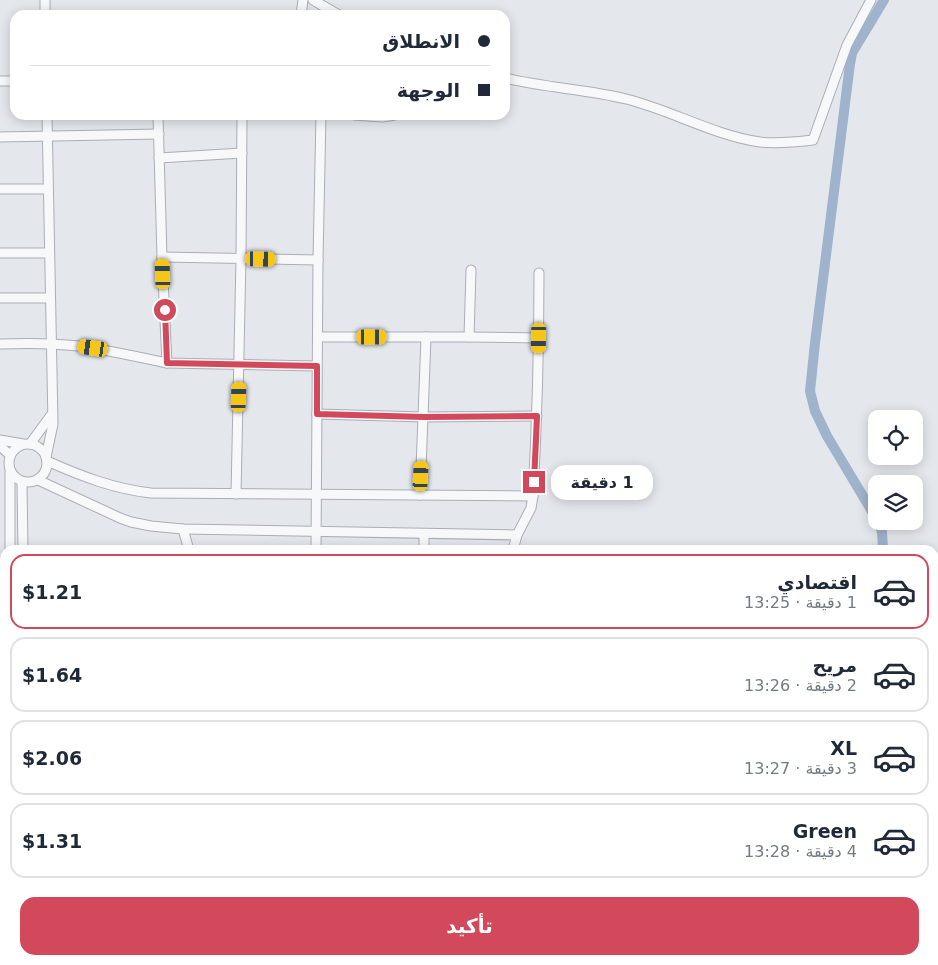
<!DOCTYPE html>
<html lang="ar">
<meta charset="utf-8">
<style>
:root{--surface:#fff;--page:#f6f6f7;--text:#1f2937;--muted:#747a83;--line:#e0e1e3;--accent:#d1495b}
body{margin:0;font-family:"DejaVu Sans",Vazirmatn,sans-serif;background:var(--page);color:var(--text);direction:rtl;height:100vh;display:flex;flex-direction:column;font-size:19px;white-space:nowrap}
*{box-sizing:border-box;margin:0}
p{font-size:16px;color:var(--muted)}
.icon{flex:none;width:28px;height:28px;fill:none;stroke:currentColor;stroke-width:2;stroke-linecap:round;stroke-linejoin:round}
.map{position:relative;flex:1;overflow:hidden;direction:ltr}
.details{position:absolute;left:0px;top:545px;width:939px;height:420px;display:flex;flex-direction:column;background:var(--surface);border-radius:15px 15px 0 0;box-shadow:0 2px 12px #0003;direction:rtl}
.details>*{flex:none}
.top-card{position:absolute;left:10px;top:10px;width:500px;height:110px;border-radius:15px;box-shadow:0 2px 12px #0003;direction:rtl;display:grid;align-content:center;height:110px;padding:0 20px;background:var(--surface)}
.fabs{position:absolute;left:868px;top:410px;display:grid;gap:10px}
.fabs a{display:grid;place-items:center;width:55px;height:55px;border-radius:10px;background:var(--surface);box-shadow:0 2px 12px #0003;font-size:25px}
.end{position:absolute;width:22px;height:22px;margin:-11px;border:6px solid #d1495b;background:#fff;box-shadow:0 0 0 2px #fff}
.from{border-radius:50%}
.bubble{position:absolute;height:35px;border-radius:15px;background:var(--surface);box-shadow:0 2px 12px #0003;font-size:16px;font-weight:600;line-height:35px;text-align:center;direction:rtl}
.car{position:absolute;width:15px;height:30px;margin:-15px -8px;border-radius:6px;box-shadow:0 0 4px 1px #0007;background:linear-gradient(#f5c518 24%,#345 0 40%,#f5c518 0 76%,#345 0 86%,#f5c518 0)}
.top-card b{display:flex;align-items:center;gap:18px;height:48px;font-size:19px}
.top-card b+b{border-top:1px solid var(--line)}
.top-card i{width:12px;height:12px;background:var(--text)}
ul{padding:9px 0 0;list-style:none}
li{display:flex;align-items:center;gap:15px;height:75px;margin:0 10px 8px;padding:0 10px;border:2px solid var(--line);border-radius:15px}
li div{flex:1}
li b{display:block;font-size:19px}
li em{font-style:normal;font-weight:600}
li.on{border-color:var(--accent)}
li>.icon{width:45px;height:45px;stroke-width:1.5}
.button{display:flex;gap:10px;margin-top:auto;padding:10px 20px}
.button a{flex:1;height:58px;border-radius:15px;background:var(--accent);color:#fff;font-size:20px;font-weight:600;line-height:58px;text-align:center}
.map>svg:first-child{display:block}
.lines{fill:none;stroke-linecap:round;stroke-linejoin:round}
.canal{stroke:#9fb4cc;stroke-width:10}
.minor-casing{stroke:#a9aeb7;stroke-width:11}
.minor{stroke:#f7f8fa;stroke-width:9}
.route{stroke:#d1495b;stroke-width:6}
</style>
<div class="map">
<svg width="938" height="965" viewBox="0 0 938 965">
<rect width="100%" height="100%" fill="#e4e7ec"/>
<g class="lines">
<!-- canal -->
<g class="canal">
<path d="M876,518L827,436L815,411L810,391L815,343L850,64L852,53L884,0"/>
<path d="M878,521L882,532L883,550"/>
<path d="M911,960V965"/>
</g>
<defs>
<g id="minor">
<path d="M45,0V15"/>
<path d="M313,0L339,15"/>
<path d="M301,15L303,0"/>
<path d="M505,78C545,88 586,89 626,99C671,110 713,135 760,142C778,144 796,142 813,140L847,45L871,0"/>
<path d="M0,81H15"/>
<path d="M158,115L162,257L167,363L317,366"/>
<path d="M354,115L382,117L395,115"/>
<path d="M0,137L159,134"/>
<path d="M159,158L242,153"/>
<path d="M0,189H48"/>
<path d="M0,253H49"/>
<path d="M162,257L318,260"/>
<path d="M0,298H50"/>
<path d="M318,337H469L539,338"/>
<path d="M469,337L471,270"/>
<path d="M0,344C26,343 52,343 78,346C108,350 138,357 167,363"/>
<path d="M317,414L424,417L537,416"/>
<path d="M0,440L23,444"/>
<circle cx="28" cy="463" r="19"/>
<path d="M30,444L52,414"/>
<path d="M0,446L10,455"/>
<path d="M46,457L53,424L47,115"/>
<path d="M47,461C81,476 114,489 151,493L533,496"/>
<path d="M38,480L120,518L131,522L151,526L183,529L517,535"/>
<path d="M22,482L23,550"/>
<path d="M236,494L241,258L242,115"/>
<path d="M420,495L426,337"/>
<path d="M183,529L189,550"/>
<path d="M10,550V472"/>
<path d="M316,550L318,260L321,115"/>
<path d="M424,550V534"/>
<path d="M513,550L517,535L531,508L533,496C537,422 539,347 539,273"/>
<path d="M0,772H5"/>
<path d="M0,846H5"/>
<path d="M0,922H5"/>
<path d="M25,960V965"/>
<path d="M180,960V965"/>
<path d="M283,960L285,965"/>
<path d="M631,960V965"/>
<path d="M656,960H680"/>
<path d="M776,960V965"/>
<path d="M790,960L798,965"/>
<path d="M8,965V960"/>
<path d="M92,965V960"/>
</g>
</defs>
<!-- minor casing -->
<use href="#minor" class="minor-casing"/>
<!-- minor -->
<use href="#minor" class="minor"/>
</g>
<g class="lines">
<!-- route -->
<path class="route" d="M165,310L167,363L317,366V414L424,417L537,416L534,482"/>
</g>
</svg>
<div class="fabs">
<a><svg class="icon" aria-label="locate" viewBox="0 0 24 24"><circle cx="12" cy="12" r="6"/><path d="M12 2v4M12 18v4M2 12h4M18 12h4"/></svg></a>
<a><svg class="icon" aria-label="layers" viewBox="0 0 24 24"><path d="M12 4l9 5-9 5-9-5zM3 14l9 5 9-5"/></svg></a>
</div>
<i class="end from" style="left:165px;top:310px"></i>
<i class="end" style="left:534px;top:482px"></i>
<div class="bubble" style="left:551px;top:465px;width:102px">1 دقيقة</div>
<i class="car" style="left:261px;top:259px;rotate:91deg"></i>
<i class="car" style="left:163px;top:274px;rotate:358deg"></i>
<i class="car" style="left:372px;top:337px;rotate:90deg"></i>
<i class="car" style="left:539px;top:338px;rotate:181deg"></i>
<i class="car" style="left:93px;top:348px;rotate:278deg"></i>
<i class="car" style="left:239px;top:397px;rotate:2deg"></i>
<i class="car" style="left:421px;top:476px;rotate:3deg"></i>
<div class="top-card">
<b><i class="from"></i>الانطلاق</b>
<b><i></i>الوجهة</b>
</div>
<section class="details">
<ul>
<li class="on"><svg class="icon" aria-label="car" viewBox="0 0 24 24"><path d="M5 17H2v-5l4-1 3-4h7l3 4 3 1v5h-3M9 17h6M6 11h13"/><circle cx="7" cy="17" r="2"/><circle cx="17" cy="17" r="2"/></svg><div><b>اقتصادي</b><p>1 دقيقة · 13:25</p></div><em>$1.21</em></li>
<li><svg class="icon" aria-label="car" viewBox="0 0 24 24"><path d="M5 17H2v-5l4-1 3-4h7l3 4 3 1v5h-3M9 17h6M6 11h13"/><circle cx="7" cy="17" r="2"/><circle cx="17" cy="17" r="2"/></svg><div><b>مريح</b><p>2 دقيقة · 13:26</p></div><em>$1.64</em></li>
<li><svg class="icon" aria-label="car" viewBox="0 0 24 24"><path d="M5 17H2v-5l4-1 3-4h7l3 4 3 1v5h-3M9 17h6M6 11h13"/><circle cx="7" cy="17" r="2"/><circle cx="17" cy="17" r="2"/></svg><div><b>XL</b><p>3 دقيقة · 13:27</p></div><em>$2.06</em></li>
<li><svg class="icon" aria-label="car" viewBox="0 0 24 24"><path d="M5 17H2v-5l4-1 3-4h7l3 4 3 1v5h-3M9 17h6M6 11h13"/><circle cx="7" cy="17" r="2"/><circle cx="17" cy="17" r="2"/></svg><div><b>Green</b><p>4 دقيقة · 13:28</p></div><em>$1.31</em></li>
</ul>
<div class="button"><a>تأكيد</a></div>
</section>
</div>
